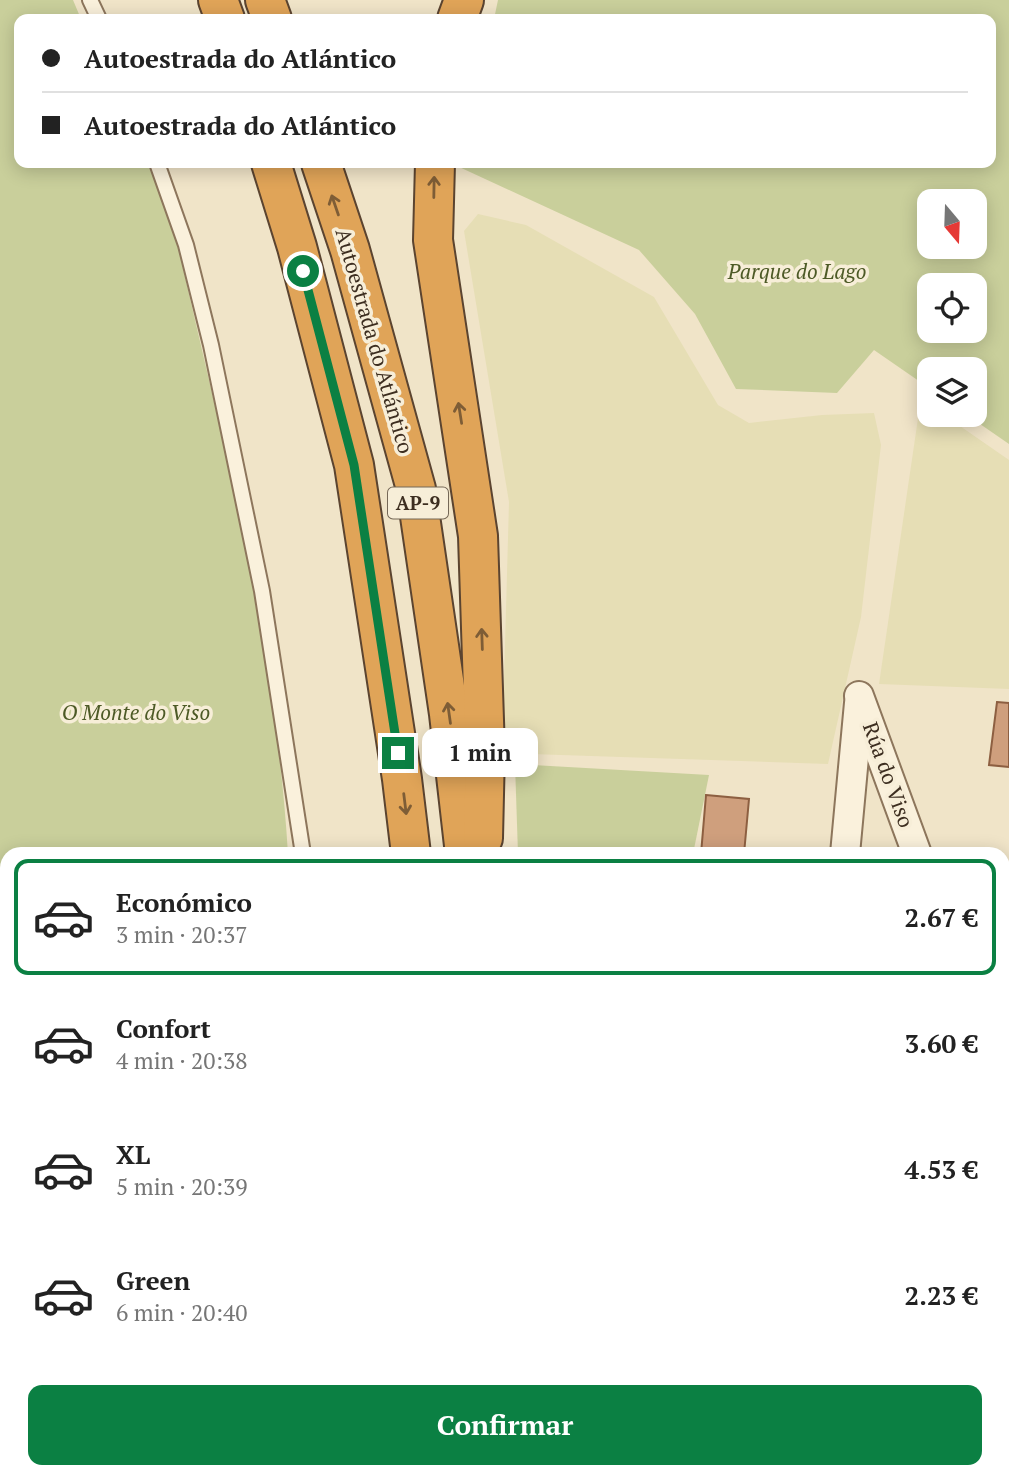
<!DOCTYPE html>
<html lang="es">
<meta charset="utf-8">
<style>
:root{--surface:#fff;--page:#f2f2f2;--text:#222;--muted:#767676;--line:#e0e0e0;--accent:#0b8043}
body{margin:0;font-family:"PT Serif",serif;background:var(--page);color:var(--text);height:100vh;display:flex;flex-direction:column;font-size:26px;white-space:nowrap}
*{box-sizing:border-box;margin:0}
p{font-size:23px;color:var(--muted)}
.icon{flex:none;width:38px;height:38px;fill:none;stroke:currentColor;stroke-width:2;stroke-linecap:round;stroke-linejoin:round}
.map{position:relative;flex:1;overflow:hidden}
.drawer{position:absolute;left:0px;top:847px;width:1010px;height:632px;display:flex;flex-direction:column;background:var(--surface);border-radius:21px 21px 0 0;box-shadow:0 4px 18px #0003}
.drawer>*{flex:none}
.hud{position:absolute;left:14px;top:14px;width:982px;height:154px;border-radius:14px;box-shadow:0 4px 18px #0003;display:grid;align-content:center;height:154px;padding:0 28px;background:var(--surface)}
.needle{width:46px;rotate:161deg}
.controls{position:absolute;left:917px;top:189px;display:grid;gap:14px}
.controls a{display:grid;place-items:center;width:70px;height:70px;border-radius:14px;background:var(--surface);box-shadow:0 4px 18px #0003;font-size:35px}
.end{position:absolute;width:32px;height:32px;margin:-16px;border:9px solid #0b8043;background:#fff;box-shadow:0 0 0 4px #fff}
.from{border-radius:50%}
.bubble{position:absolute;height:49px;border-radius:14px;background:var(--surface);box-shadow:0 4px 18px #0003;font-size:23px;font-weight:700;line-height:49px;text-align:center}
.hud b{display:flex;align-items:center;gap:24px;height:66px;font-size:26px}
.hud b+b{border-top:2px solid var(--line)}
.hud i{width:18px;height:18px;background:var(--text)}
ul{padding:12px 0 0;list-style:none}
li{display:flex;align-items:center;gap:21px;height:116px;margin:0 14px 10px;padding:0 14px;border:4px solid transparent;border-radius:14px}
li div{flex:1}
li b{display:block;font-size:26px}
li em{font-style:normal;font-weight:700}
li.selected{border-color:var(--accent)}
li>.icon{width:63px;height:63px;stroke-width:1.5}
.action{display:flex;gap:14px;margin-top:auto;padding:14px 28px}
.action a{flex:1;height:80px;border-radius:14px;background:var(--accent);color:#fff;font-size:28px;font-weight:700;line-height:80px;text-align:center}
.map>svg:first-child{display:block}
.farmland{fill:#e6deb5}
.green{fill:#c9cf9b;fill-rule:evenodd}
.building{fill:#cf9f7d;stroke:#8d5f41;stroke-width:2}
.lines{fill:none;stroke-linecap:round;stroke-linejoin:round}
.lane-casing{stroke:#8d765c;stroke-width:18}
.street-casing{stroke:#8d765c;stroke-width:32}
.highway-casing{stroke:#5b4430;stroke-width:42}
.lane{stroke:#faf1dc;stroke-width:14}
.street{stroke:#faf1dc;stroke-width:28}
.highway{stroke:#e0a458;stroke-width:38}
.oneway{stroke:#7e5d36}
.route{stroke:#0b8043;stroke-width:9}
.labels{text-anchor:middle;stroke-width:7;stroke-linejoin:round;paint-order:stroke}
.shield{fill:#f7eed8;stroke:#756857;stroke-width:2}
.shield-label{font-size:19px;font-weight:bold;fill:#3d2e20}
.park-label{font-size:21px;font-style:italic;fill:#4d5a26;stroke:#f7eed8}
.street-label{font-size:21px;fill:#3d2e20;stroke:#f7eed8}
</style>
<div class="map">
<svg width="1009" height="1478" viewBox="0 0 1009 1478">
<rect width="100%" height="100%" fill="#f0e4c8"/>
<!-- farmland -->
<g class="farmland">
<path d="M478,214L526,225L654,297L718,405L749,423L822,415L874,413L881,445L861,617L828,764L502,753L509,502L464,231Z"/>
<path d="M921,398L929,404V415H944L1009,460V689L879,684Z"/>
<path d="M1003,1387L1009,1389V1458L1003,1456Z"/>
<path d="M570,1472H700L698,1478H569Z"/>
</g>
<!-- green -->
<g class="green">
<path d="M0,0H73L81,19H19V163H147L171,216C219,427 275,638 288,854H7V1472H311V1478H0Z"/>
<path d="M498,0H1009V444L967,415H975V369H929V388L874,350L837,393L736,389L695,314L639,250L457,166L458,163H990V19H494ZM929,201H975V247H929ZM975,285V331H929V285Z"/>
<path d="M515,764L709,775L693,854H518Z"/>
</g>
<!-- building -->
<g class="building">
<path d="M997,702L1009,703V767L989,765Z"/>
<path d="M706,795L749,799L744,854H701Z"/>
<path d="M1003,983L1009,991V1017L1003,1022Z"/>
<path d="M1003,1070L1009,1074V1102L1003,1098Z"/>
<path d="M1003,1098L1009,1101V1138L1003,1135Z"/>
<path d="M1009,1215V1249L1008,1250L1003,1236V1218Z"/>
<path d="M1009,1266V1294L1003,1291V1267Z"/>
<path d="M939,1472H995L993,1478H937Z"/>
</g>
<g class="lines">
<defs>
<g id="lane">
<path d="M90,0L99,19"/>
<path d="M157,163L186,245L211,345L262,591L303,854"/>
<path d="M335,1478V1472"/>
</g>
<g id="street">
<path d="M859,696L917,854"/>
<path d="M845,854L859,703"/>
<path d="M1003,1034L1009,1029"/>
<path d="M1003,1260L1009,1262"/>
<path d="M900,1478L902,1472"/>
</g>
<g id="highway">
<path d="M218,0L225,19"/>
<path d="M265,0L272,19"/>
<path d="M457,19L464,0"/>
<path d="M271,163L297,247L354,465L402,779L411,854"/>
<path d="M321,163L350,250L416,489L449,714L465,854"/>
<path d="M435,163L433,240L478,536L485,751L483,838"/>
<path d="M426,1478V1472"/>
<path d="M473,1478V1472"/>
</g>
</defs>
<!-- lane casing -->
<use href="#lane" class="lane-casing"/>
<!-- street casing -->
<use href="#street" class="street-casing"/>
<!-- highway casing -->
<use href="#highway" class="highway-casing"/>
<!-- lane -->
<use href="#lane" class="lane"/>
<!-- street -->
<use href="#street" class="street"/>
<!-- highway -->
<use href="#highway" class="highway"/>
</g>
<!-- one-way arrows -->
<defs><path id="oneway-shaft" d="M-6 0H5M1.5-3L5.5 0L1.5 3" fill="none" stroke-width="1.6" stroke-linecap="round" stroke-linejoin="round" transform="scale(1.75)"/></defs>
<g class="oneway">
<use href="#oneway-shaft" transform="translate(434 187) rotate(-89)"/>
<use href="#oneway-shaft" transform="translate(335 205) rotate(-109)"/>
<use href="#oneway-shaft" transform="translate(460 413) rotate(-99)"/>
<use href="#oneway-shaft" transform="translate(482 639) rotate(-92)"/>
<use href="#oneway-shaft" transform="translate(449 713) rotate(-98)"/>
<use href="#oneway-shaft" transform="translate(405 804) rotate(83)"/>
</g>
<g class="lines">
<!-- route -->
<path class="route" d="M303,271L354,465L398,753"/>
</g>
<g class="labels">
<!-- shield labels -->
<rect class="shield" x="388" y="487.5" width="60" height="31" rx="5"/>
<g class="shield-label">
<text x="418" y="510">AP-9</text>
</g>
<!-- park labels -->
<g class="park-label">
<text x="797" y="279">Parque do Lago</text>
<text x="136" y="720">O Monte do Viso</text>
</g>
<!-- street labels -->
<g class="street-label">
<text transform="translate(374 341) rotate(74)" y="7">Autoestrada do Atlántico</text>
<text transform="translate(888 775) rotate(70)" y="7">Rúa do Viso</text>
</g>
</g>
</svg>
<div class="controls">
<a><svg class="needle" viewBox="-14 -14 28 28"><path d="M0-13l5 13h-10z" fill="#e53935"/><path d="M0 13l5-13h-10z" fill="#767676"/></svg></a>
<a><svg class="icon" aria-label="locate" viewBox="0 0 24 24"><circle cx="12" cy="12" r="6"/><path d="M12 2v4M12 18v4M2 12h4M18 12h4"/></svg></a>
<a><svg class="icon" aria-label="layers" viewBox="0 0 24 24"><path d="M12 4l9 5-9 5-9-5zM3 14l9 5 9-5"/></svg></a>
</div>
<i class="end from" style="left:303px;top:271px"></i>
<i class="end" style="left:398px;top:753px"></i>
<div class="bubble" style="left:422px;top:728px;width:116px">1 min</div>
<div class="hud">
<b><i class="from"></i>Autoestrada do Atlántico</b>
<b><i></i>Autoestrada do Atlántico</b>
</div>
<section class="drawer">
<ul>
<li class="selected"><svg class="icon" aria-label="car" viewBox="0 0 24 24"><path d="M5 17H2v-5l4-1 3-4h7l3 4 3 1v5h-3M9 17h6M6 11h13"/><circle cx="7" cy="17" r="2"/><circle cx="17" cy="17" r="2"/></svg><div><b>Económico</b><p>3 min · 20:37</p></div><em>2.67 €</em></li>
<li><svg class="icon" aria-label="car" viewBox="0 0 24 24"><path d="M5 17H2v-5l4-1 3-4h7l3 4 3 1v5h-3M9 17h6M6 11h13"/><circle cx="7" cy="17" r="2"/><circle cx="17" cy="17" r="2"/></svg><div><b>Confort</b><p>4 min · 20:38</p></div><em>3.60 €</em></li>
<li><svg class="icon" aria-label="car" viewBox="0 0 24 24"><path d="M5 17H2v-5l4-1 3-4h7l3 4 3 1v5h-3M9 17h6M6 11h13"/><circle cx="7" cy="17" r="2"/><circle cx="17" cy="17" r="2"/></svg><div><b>XL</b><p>5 min · 20:39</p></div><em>4.53 €</em></li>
<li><svg class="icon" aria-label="car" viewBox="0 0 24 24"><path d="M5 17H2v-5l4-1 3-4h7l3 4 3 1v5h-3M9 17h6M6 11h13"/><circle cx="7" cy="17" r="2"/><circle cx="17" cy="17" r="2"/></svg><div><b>Green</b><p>6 min · 20:40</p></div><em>2.23 €</em></li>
</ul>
<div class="action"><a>Confirmar</a></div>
</section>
</div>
